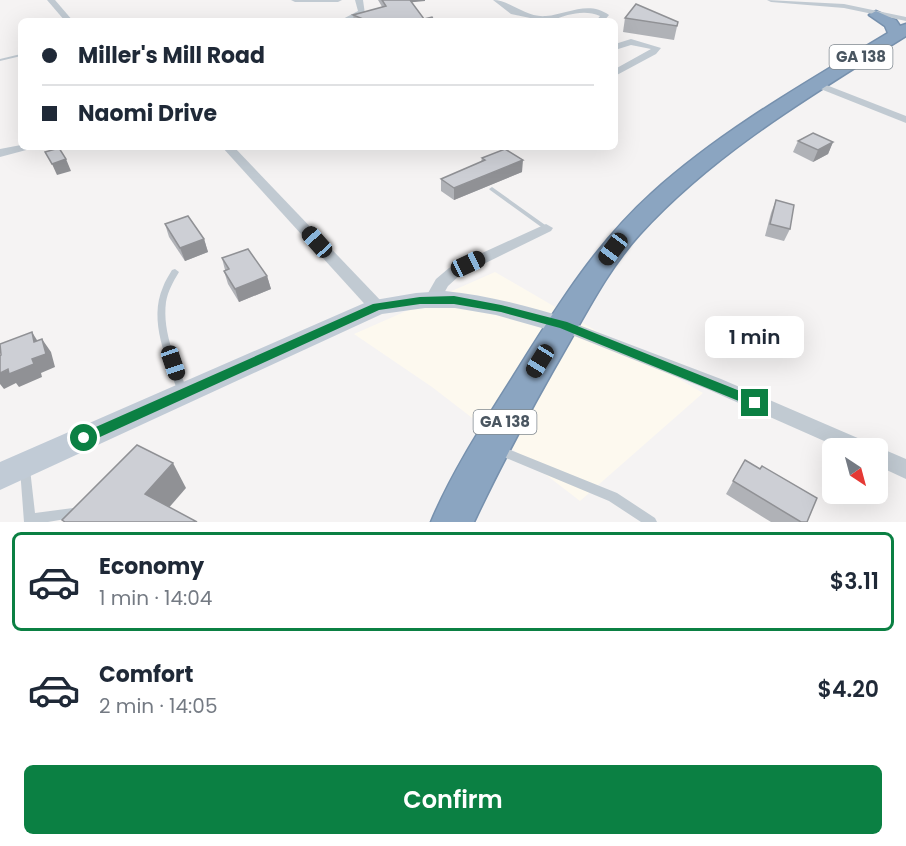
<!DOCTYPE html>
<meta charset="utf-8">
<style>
:root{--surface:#fff;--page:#f2f2f3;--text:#1f2937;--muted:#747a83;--line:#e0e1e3;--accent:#0b8043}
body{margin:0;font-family:Poppins,sans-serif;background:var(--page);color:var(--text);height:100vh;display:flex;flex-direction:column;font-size:22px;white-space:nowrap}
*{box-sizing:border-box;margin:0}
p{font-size:20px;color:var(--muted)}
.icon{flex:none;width:33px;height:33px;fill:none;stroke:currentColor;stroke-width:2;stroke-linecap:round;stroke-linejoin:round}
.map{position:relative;height:522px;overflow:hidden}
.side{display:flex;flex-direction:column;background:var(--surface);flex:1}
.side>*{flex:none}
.guide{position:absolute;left:18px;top:18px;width:600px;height:132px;border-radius:9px;box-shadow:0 6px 24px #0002;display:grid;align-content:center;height:132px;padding:0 24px;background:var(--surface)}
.needle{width:39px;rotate:144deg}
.tools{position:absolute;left:822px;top:438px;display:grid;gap:12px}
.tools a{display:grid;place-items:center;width:66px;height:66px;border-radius:9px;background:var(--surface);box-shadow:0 6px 24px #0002;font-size:30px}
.end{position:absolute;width:27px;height:27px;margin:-14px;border:8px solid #0b8043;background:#fff;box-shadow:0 0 0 3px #fff}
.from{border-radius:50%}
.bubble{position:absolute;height:42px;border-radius:9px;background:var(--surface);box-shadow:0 6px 24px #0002;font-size:20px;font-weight:600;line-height:42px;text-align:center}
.car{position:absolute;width:18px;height:36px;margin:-18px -9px;border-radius:8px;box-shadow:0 0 4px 2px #0007;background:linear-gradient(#222 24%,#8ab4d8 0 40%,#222 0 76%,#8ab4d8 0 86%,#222 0)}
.guide b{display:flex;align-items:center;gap:21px;height:57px;font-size:22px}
.guide b+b{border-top:2px solid var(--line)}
.guide i{width:15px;height:15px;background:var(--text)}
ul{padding:10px 0 0;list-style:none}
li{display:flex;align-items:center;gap:18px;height:99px;margin:0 12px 9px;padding:0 12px;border:3px solid transparent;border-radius:9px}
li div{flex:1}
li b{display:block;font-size:22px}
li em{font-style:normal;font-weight:600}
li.on{border-color:var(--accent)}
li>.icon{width:54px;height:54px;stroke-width:1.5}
.action{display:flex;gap:12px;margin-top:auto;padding:12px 24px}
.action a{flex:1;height:69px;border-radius:9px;background:var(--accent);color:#fff;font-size:24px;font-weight:600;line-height:69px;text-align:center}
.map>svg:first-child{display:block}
.commercial{fill:#fdf9ef}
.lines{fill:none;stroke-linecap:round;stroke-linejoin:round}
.highway-casing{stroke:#7690ad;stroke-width:3}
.lane{fill:#c1cad2;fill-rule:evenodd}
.street{fill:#c1cad2;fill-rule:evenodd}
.secondary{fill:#c1cbd6;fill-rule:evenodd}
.highway{fill:#8ba5c1;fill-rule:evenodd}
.wall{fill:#b0b2b7}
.shaded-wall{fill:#909195}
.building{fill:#cdcfd5;stroke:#909195;stroke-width:1.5}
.route{fill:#0b8043}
.labels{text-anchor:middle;stroke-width:4.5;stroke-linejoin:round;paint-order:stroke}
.shield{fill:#fff;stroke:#808990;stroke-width:1.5}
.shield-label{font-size:15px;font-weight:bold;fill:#4a5661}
</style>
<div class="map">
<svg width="906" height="522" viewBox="0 0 906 522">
<rect width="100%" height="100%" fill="#f5f3f3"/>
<!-- commercial -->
<path class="commercial" d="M495,272L703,393L580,501L432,387L354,334Z"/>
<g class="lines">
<defs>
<path id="highway" d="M876,11L896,20L900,26L906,24V36C812,95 715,152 640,234C611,266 591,304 570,341C536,400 503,460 474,522H431C452,472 482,426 511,380C553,313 593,246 652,193C723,129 807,82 888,33L885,26L869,15Z"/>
</defs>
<!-- highway casing -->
<use href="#highway" class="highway-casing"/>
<!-- lane -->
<g class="lane">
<path d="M21,54V56L0,61V59Z"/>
<path d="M492,187L548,227L550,228L548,229H544L490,190L489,189Z"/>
<path d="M175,269L179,272C173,282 168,291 166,302C162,333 177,364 188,392L186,395L183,396L180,395L178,392C167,360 148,321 163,287C165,281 169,275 172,270Z"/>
<path d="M498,445L617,493L655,518L657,522H641L609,501L494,453L493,450L494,447Z"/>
<path d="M25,464L29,466L30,469L35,513L73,508L77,509L79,513L77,517L48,522H24L20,469L21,466Z"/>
</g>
<!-- street -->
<g class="street">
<path d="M47,0H55L73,21H65Z"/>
<path d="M291,0H342L338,2H295Z"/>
<path d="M355,0H363L365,14L349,21H339L358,11Z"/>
<path d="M493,0C510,0 526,18 546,16C567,14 589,0 609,15L604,21H596L600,16C584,9 566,15 553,20C548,22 539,21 533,21L535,19L511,14Z"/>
<path d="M767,0L844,4L906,17V21L844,8L771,2Z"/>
<path d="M631,39L661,48L656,54L615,76V69L651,49L631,45L615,50V44Z"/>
<path d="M816,81L906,116V123L813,86L811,84Z"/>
<path d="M21,145V147H32L30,149L0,157V149Z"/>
<path d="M222,147H234L383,303L385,307L383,311H371Z"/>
<path d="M546,224L553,228L551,231L459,276L448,286L438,304H426L424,300L436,279L449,268Z"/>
<path d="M563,319L721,379L867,442L870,448H840L707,389L557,329L555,325L557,321Z"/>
<path d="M878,447L906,459V479L878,466V448H873Z"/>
</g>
<!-- secondary -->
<path class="secondary" d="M445,291C488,295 530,307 571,319L575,325L571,331L563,334L496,315L455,308H425L382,314L0,490V462L369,301L416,293Z"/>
<!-- highway -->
<use href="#highway" class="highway"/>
</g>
<!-- wall -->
<g class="wall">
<path d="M378,0H425L411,2L424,19L434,21H354L353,15L382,7L381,5Z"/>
<path d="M625,18L678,22L674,40L623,32Z"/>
<path d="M798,141L833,142L828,154L813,162L793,152Z"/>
<path d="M482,158L522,172L454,200L441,191V179L481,162Z"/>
<path d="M776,200L790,229L784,241L765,236L771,213Z"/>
<path d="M165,224L204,239L208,252L185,261L169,237Z"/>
<path d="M222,258L267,276L271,289L239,302L228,284L224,271L225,270Z"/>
<path d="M745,460L807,522H771L726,494Z"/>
</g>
<!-- shaded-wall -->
<g class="shaded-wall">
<path d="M403,0H425V1L404,3Z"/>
<path d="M833,142L828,154L813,162L818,150Z"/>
<path d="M66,159L71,171L57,175L52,164Z"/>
<path d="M523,160L522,172L454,200V188Z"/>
<path d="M204,239L208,252L185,261L180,248Z"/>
<path d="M267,276L271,289L239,302L235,289Z"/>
<path d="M32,332L40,345L34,342Z"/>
<path d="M42,339L51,352L55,367L41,373L42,377L19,387L16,383L4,389L0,384V373L32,359Z"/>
<path d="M173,463L186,488L160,518L145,494Z"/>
</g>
<!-- building -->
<g class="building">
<path d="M382,0H410L424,19L432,17L434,21H368L353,15L386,6Z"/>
<path d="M636,4L678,22L677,26L625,18Z"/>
<path d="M813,133L833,142L818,150L798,141Z"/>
<path d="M59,148L66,159L52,164L45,152Z"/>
<path d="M505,149L523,160L454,188L441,179L485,160L482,158Z"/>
<path d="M776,200L794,205L790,229L770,224Z"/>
<path d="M188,216L204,239L180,248L165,224Z"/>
<path d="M248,249L267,276L235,289L224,271L229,269L222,258Z"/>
<path d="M32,332L34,342L42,339L46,354L32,359L34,364L9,374L8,369L0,373V356L1,355L0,344Z"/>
<path d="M137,445L173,463L145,494L197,522H65L62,520Z"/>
<path d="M745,460L760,469L762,466L817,498L807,522H801L733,481Z"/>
</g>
<!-- route -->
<path class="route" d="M454,296L501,305L567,322L760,399L762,403L755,408L751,406L560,328L501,312L454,304H420L379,310L89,442H80L78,438L80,434L373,304L420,297Z"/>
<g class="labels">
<!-- shield labels -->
<g class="shield">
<rect x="829.5" y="45" width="63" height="24" rx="4.5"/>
<rect x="473.5" y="410" width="63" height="24" rx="4.5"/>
</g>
<g class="shield-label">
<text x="861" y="62">GA 138</text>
<text x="505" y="427">GA 138</text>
</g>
</g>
</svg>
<div class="tools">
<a><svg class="needle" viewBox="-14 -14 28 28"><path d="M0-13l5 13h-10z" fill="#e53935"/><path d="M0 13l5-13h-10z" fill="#747a83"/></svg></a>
</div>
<i class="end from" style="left:84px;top:438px"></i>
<i class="end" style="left:755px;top:403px"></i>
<div class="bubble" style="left:705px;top:316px;width:99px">1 min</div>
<i class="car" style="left:317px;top:242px;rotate:318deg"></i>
<i class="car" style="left:613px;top:249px;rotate:217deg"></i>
<i class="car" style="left:468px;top:264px;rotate:65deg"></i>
<i class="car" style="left:540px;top:361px;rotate:212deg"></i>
<i class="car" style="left:173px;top:363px;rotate:161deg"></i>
<div class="guide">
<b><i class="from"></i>Miller's Mill Road</b>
<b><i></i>Naomi Drive</b>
</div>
</div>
<section class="side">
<ul>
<li class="on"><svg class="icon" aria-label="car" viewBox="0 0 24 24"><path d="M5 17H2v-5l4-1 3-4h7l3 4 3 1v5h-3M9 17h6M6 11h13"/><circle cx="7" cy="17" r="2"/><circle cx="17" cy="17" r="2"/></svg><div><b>Economy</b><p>1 min · 14:04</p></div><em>$3.11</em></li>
<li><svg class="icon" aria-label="car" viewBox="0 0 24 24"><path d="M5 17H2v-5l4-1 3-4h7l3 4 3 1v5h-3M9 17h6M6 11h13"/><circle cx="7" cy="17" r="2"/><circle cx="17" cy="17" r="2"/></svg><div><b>Comfort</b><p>2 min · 14:05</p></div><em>$4.20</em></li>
</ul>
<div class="action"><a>Confirm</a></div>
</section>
